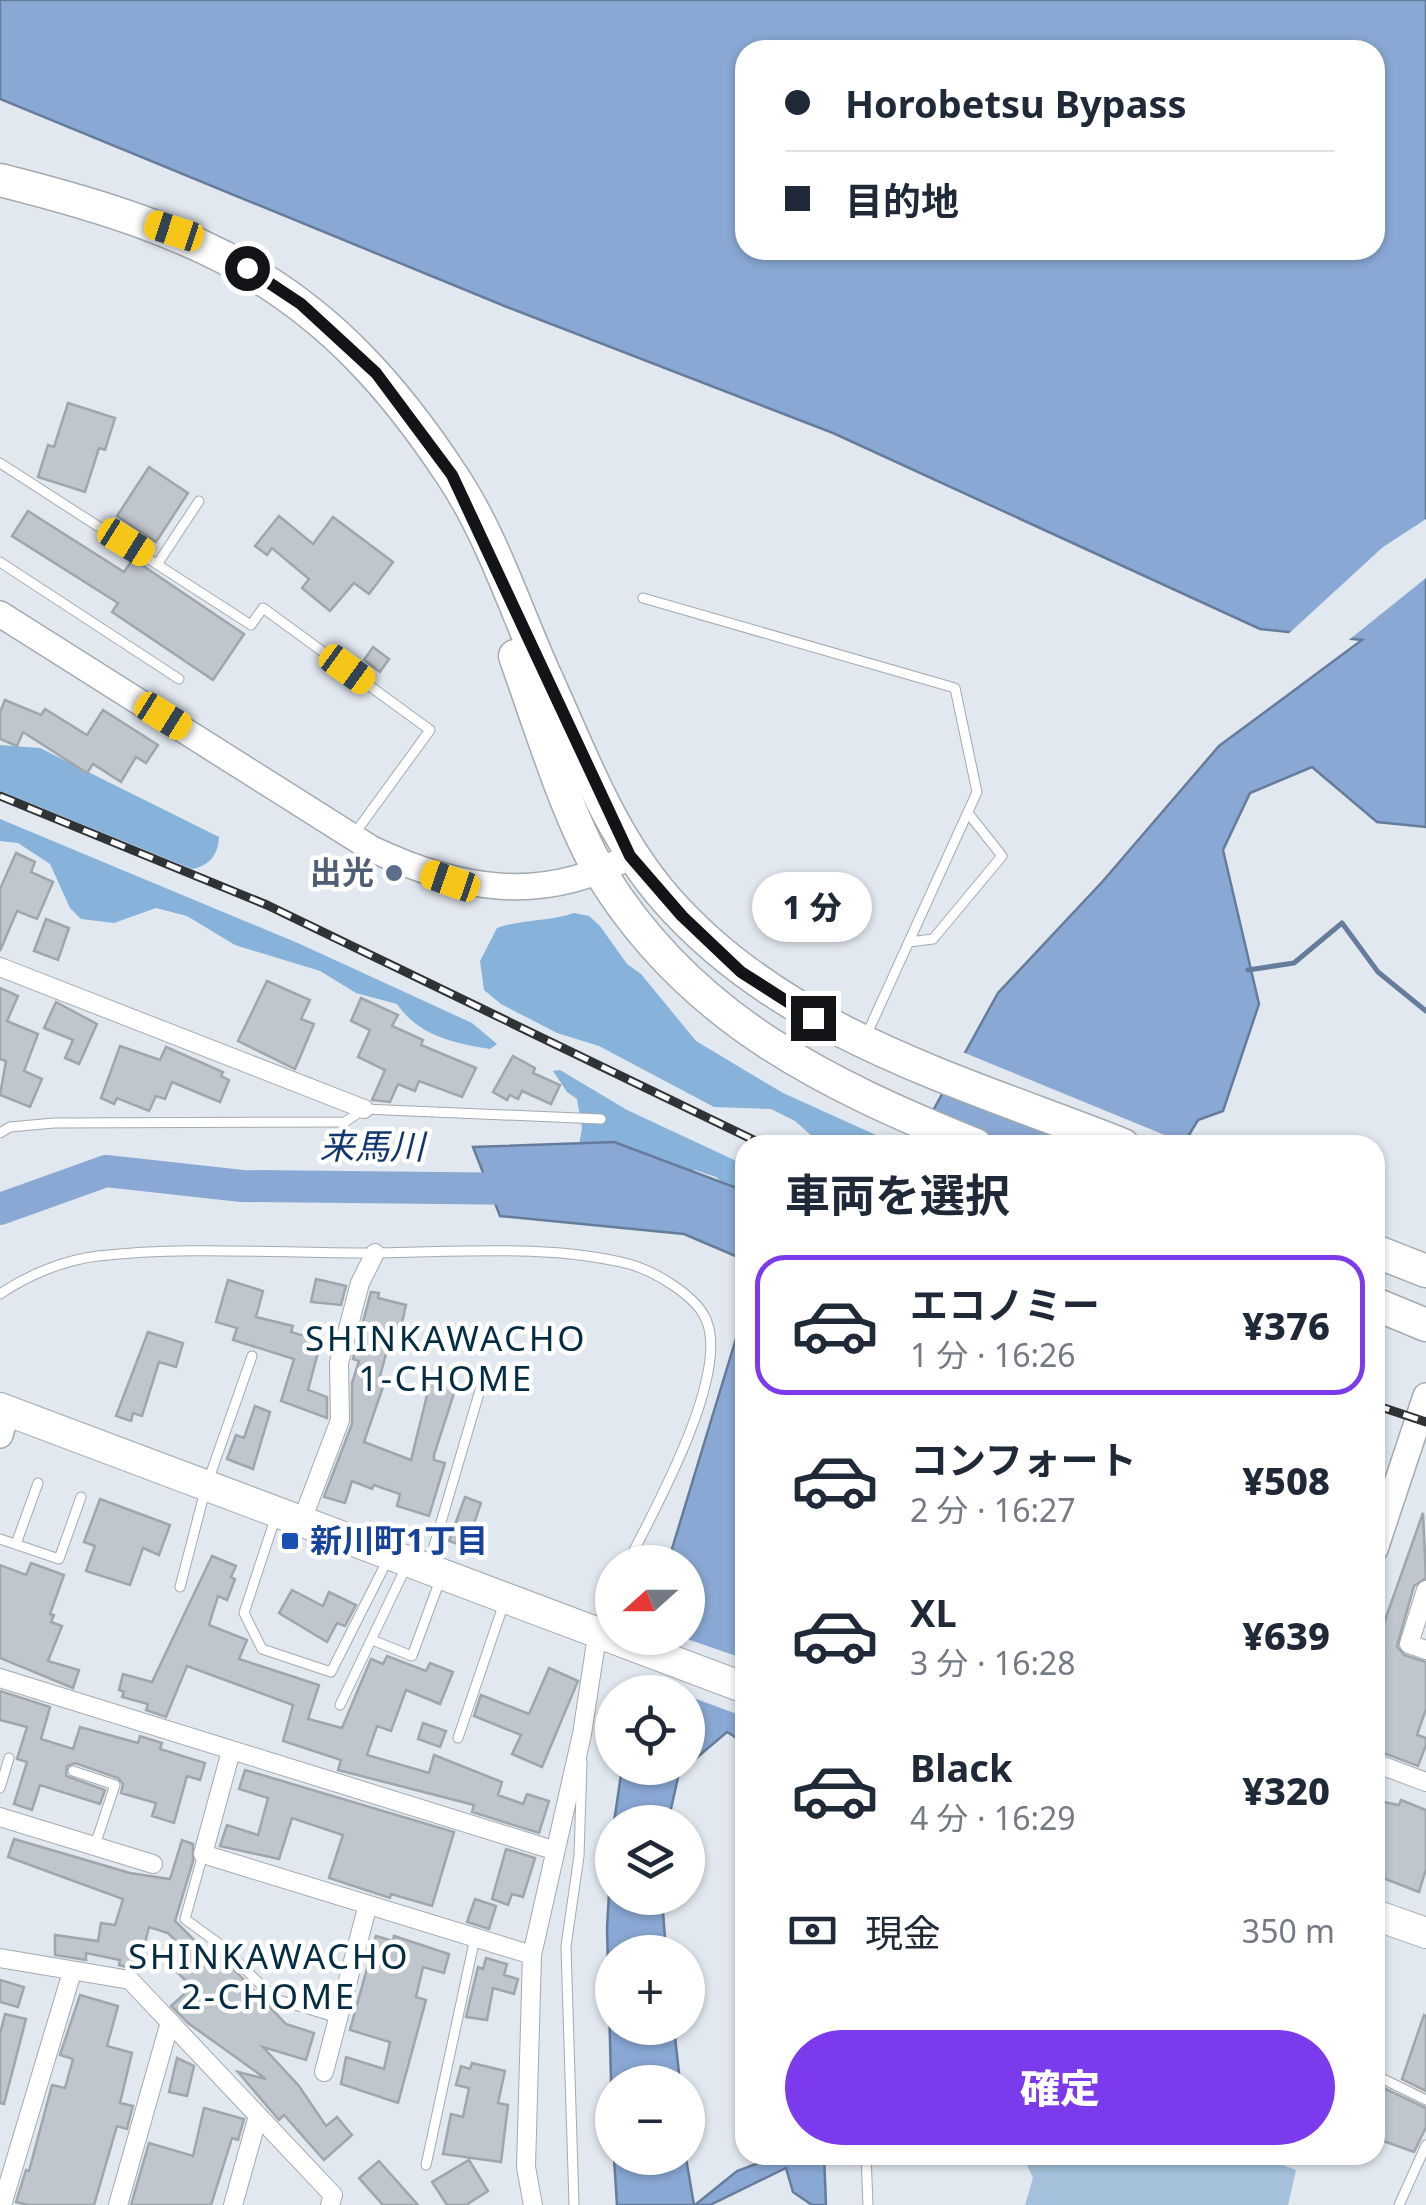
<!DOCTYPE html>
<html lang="ja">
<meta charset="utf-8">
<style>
:root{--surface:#fff;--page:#f2f2f3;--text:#1f2937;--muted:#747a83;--line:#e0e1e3;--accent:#7c3aed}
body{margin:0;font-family:"Noto Sans","Noto Sans JP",sans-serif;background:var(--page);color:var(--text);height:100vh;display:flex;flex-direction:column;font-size:38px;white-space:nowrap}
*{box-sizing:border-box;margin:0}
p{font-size:32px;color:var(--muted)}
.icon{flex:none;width:55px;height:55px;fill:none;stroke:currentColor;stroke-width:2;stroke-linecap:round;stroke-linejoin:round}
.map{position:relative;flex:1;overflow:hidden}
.panel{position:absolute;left:735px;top:1135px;width:650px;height:1030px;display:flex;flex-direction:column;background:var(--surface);border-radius:30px;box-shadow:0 2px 8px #0004}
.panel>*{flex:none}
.guide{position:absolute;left:735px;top:40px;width:650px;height:220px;border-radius:30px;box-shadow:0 2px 8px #0004;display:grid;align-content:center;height:220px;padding:0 50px;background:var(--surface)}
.needle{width:65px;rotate:249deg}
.buttons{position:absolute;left:595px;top:1545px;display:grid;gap:20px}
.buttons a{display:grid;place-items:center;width:110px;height:110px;border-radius:50%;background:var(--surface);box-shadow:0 2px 8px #0004;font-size:50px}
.end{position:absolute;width:45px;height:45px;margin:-22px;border:12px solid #121417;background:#fff;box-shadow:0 0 0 5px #fff}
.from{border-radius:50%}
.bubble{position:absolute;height:70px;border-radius:35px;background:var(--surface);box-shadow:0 2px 8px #0004;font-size:32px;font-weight:800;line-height:70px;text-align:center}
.car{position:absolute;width:30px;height:60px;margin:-30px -15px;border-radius:12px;box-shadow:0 0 8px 2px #0007;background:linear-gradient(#f5c518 24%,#345 0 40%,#f5c518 0 76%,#345 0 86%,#f5c518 0)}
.guide b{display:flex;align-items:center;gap:35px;height:95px;font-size:38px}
.guide b+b{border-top:2px solid var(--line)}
.guide i{width:25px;height:25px;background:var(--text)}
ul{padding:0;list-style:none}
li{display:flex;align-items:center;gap:30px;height:140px;margin:0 20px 15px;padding:0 30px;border:5px solid transparent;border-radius:30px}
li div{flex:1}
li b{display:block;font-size:38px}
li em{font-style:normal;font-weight:800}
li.on{border-color:var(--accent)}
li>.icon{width:90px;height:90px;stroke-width:1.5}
h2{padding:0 50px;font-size:45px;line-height:120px}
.pay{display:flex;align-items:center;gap:25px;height:110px;padding:0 50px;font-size:38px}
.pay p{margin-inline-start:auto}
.button{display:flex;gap:20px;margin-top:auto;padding:20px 50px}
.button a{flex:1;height:115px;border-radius:60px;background:var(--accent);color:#fff;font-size:40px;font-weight:800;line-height:115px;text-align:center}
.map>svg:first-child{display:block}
.green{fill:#a4c0da}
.forest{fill:#87b2d9}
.water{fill:#8aa8d4;stroke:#667c9b;stroke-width:2.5;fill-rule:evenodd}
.pier{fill:#e1e8ef}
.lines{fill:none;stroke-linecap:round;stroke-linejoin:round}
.stream{stroke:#667c9b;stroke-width:5}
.river{stroke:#8aa8d4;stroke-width:32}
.building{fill:#bfc6cd;stroke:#9fa6ac;stroke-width:2.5}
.lane-casing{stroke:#a3aab0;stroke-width:11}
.street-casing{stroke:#a3aab0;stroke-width:20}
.secondary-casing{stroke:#a3aab0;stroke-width:28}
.primary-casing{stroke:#a3aab0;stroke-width:32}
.highway-casing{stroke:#a3aab0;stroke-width:35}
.lane{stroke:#fff;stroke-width:9}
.street{stroke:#fff;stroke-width:18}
.secondary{stroke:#fff;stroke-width:25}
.primary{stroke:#fff;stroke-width:30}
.highway{stroke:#fff;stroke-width:32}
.rail-casing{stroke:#303336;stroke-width:9}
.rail{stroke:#fff;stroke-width:5;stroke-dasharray:15;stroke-linecap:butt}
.route{stroke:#121417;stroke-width:12}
.service-dot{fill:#5c6f8a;stroke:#fff;stroke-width:4}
.transit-dot{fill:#1a4fb4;stroke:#fff;stroke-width:4}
.labels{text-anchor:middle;stroke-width:9;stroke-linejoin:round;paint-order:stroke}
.service-label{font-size:32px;font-weight:bold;fill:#4e5e75;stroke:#fff;text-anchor:end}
.transit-label{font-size:32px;font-weight:bold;fill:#164399;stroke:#fff;text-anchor:start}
.water-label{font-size:35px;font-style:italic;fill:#12366d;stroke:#fff}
.neighbourhood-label{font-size:35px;letter-spacing:2.5px;fill:#042d43;stroke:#fff}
</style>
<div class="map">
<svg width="1426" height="2205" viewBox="0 0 1426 2205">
<rect width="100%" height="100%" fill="#e1e8ef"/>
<!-- green -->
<path class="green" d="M1022,2155H1256L1296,2170L1288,2205H1025L1033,2178Z"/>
<!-- forest -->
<g class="forest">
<path d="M0,745L40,748L219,837C218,855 209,866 192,869L0,791Z"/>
<path d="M0,819L300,944L472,1023L497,1044L490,1049C453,1043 419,1036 397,1004L356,993L320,971L235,945L187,916L156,908L114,923L81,919L70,908L50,864L18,843L0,841Z"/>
<path d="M574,913L589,916L600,926L627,964L641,974L696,1041L783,1093L898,1145H822L795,1121L771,1109L714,1107L599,1046L557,1033L501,1004L484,990L480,961L497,928C523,919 548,922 574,913Z"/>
<path d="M560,1070L627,1110L745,1165V1200L716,1177L695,1170L661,1177L578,1151L582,1128L577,1099L567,1092L553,1071Z"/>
</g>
<!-- water -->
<g class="water">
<path d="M0,0H1426V827L1377,822L1312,767L1250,793L1223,850L1259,1004L1223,1111L1198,1120L1183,1145H914L998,993L1103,881L1219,746L1362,640L1260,629L833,433L507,307L0,99ZM745,50H1375V250H745Z"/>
<path d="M614,1142L745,1191V1260L684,1234L500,1216L473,1147Z"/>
<path d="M745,1309V1743L727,1732L688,1765V1692H636L647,1638H688V1562H668Z"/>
<path d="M622,1768H685L679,1773L668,1822H614Z"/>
<path d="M612,1841V1898H662L666,1952H612V2028H674L680,2082H612V2117L607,1928Z"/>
<path d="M780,2155H824L826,2205H812L793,2192L786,2168L710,2205H695L737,2171Z"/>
<path d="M614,2158H686L694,2205H617Z"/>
</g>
<!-- pier -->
<g class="pier">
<path d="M1426,519V578L1345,643L1285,637L1383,547Z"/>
<path d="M960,1051L1189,1145H1086L941,1086Z"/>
<path d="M642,1638H684L745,1659V1717L634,1676Z"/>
</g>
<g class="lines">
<!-- stream -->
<path class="stream" d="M1248,970L1294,963L1342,923L1378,972L1426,1011"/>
<!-- river -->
<path class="river" d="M0,1209L106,1171L242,1186L533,1189"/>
</g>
<!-- building -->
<g class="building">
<path d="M68,403L115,418L105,450L99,448L85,492L38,477L48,445L54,447Z"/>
<path d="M149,467L188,493L156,542L117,516Z"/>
<path d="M28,511L124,572L133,559L244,634L213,680L112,612L118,603L12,536Z"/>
<path d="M279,516L313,544L333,517L393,562L369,594L354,583L330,611L302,588L309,579L272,548L267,555L255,546Z"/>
<path d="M373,647L389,659L380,672L364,660Z"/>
<path d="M5,700L41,715L45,709L87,735L103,710L158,745L146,763L136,757L121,782L93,764L87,773L23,732L17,746L0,739V712Z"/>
<path d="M16,853L35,862L31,872L53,882L37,919L17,911L0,951V889Z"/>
<path d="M46,919L69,928L58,960L34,951Z"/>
<path d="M267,981L310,1000L301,1019L314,1024L295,1069L238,1041Z"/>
<path d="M0,988L18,996L7,1021L38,1034L24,1071L42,1079L30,1107L0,1095L6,1061L0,1059Z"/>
<path d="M361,998L398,1015L392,1026L423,1040L421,1045L476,1068L462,1097L419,1081L415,1091L398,1084L390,1102L372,1100L385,1070L358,1057L370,1030L351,1021Z"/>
<path d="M56,1002L97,1024L79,1064L65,1058L73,1040L44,1028Z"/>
<path d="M120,1046L160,1060L166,1047L223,1072L221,1076L229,1080L220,1102L172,1082L165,1099L156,1096L149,1111L117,1098L114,1104L101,1098Z"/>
<path d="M513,1056L535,1068L533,1073L560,1085L551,1104L522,1091L518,1099L510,1095L507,1100L493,1092Z"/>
<path d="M316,1279L346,1286L341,1305L311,1302Z"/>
<path d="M228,1280L263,1291L256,1317L293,1326L291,1332L321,1341L308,1390L327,1397V1418L281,1401L294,1359L233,1340L237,1328L216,1322Z"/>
<path d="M371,1292L379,1293L378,1298L406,1305L401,1327L394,1325L380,1376L386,1378L364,1442L411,1460L431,1379L456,1387L434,1455V1460L445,1463L429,1516L397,1506L400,1494L374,1485L372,1489L352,1481L345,1503L324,1497L352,1424V1383L359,1361L353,1359Z"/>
<path d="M148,1332L183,1343L176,1367L159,1362L142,1416L133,1413L131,1421L116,1416Z"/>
<path d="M255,1406L270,1412L253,1469L227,1459L236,1435L244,1438Z"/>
<path d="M465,1497L481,1503L466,1547L449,1541Z"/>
<path d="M100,1499L170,1525L159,1555L143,1548L130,1585L86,1571L95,1546L84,1542Z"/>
<path d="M1423,1513L1426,1578L1414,1586L1397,1646L1404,1655L1426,1662V1709L1417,1735L1426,1738V1745L1418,1766L1375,1750V1681L1384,1653L1377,1651L1379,1637Z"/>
<path d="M212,1556L236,1566L231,1577L235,1579L227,1600L218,1596L209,1625L247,1640L239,1659L319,1685L308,1719L342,1728L371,1659L383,1664L387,1656L426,1671L430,1663L453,1672L440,1704L406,1690L391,1731L377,1726L367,1755L429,1773L434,1755L502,1782L498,1795L523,1804L527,1794L549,1801L539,1833L472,1812L474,1805L338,1770L341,1760L283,1741L293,1705L187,1666L166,1717L146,1710L148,1704L122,1697L124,1692L119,1690L123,1674L152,1682Z"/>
<path d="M31,1563L64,1575L50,1614L54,1615L51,1622L62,1626L48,1661L79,1670L73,1688L0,1658V1565L26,1575Z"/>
<path d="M292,1590L323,1606L329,1592L356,1605L345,1626L337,1623L327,1642L279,1613Z"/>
<path d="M549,1668L578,1681L542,1767L512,1754L521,1735L474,1716L481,1695L529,1714Z"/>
<path d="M0,1691L50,1707L41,1739L73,1749L80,1727L138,1743L140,1736L162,1743L160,1749L205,1763L200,1780L187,1776L174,1823L152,1816L156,1803L121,1793L123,1784L118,1778L75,1763L67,1766L66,1776L105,1790L100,1804L40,1785L32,1810L14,1804L27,1762L17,1759L27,1727L0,1720Z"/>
<path d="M423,1723L446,1731L440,1747L418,1739Z"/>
<path d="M245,1770L454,1832L432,1906L391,1894L390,1898L329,1878L343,1835L292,1818L279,1859L220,1846L227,1825L258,1835L268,1798L239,1789Z"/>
<path d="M1401,1800L1426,1810V1869L1419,1892L1375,1875V1811L1379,1801L1399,1805Z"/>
<path d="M14,1839L130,1873L170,1879L182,1840L193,1844V1861L175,1921L204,1950L224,1959L286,2024L314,2033L306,2060L263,2047L299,2086L326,2126L337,2117L352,2135L324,2160L284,2115L279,2120L238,2072L266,2079L188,2023L171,2006L192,1987L174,1969L189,1954L168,1933L149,1927L138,1970L119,1965L120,1960L86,1953V1960L55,1955V1935L98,1941L101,1923L115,1925L123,1899L8,1857Z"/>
<path d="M506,1849L535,1858L523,1897L512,1894L508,1905L492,1899Z"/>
<path d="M475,1899L496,1906L489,1929L467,1922Z"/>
<path d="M376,1936L393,1941L394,1936L449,1954L444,1973L423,1967L416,1997L426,2000L398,2103L341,2084L346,2057L384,2069L390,2042L350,2030Z"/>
<path d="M486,1958L507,1964L504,1975L518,1979L514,1994L493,1988L487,2020L466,2017L478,1967L483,1969Z"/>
<path d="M0,1980L24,1987L18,2007L0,2002Z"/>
<path d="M80,1995L118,2006L107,2046L132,2053L120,2103L133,2106L131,2113L127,2129L117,2126L94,2205H28L16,2202L26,2170L29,2171L52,2085L65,2088L73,2059L60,2055Z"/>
<path d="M5,2014L26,2019L4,2104L0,2103V2034Z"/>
<path d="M1424,2015L1426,2016V2091L1402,2079Z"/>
<path d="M177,2058L194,2066L187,2096L169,2092Z"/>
<path d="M472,2063L505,2071L498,2103L508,2105L501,2162L443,2154L451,2114L463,2117L469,2088L456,2085L461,2066L470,2069Z"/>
<path d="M1375,2084L1426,2108V2127L1414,2152L1375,2138Z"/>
<path d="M204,2108L244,2119L238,2140L232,2138L211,2205H131L149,2143L193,2156Z"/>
<path d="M469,2160L488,2191L466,2205H447L432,2182Z"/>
<path d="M379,2161L418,2205H383L359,2178Z"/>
</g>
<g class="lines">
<defs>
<g id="lane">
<path d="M0,463L251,625L263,608L430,730L355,833"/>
<path d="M0,562L179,679"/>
<path d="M158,563L199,501"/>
<path d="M643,598L955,688L977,792L866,1036"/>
<path d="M909,942L933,939L1002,856L968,813"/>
<path d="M0,1133L10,1127L54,1123L345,1122L364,1109L601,1119"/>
<path d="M0,1294C28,1275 64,1260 98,1256C186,1246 276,1253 364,1253C450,1253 546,1243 629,1264C654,1271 698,1296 707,1322C728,1378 655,1509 628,1562"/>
<path d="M276,1516L244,1613L262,1649L331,1672L387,1561"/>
<path d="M0,1539L59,1559L81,1497"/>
<path d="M16,1544L38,1483"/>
<path d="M429,1563L480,1390"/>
<path d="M180,1587L206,1487L252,1356"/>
<path d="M599,1630L612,1595"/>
<path d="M372,1640L412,1656L440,1580"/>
<path d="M340,1705L406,1567"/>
<path d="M458,1738L504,1603"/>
<path d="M73,1771L115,1785L95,1845"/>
<path d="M0,1788L9,1758"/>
<path d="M203,1854L185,1919L222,1946L275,1999L338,2018"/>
<path d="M1375,2075L1426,2100"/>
<path d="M866,2155L868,2205"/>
<path d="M426,2165L475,1938"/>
<path d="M574,2205L566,1946L579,1856L582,1762"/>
<path d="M1399,2205L1426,2145"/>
</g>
<g id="street">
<path d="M0,967L364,1109"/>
<path d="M301,1523L340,1420L339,1363L360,1283L375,1253"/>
<path d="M1426,1590L1409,1644L1426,1650"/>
<path d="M0,1678L553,1850"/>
<path d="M231,1751L203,1854L532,1955"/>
<path d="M1375,1763L1426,1782"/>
<path d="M0,1817L153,1864"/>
<path d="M0,1958L130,1980L333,2195L330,2205"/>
<path d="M324,2072L367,1908"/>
<path d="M2,2205L72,1972"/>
<path d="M118,2205L170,2022"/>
<path d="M233,2205L258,2116"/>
<path d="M533,2205L526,2167L532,1955L582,1734L597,1636"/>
</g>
<g id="secondary">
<path d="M0,614L372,849C459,890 542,905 630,856"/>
<path d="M0,1435L7,1410"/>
<path d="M1375,1549L1426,1396"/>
</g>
<g id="primary">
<path d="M0,1408L745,1688"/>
<path d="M1375,1915L1426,1933"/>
</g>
<g id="highway">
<path d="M0,180C211,233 328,287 451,474C491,533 515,608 544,673C580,751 609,834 666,899C784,1034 962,1081 1123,1145"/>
<path d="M515,656C538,720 568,819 602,875C691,1019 825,1084 976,1145"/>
<path d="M1375,1251L1426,1271"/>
<path d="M1375,1304L1426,1325"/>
</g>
</defs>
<!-- lane casing -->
<use href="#lane" class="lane-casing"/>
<!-- street casing -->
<use href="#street" class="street-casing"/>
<!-- secondary casing -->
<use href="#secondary" class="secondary-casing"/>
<!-- primary casing -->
<use href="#primary" class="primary-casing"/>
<!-- highway casing -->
<use href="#highway" class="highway-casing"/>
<!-- lane -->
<use href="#lane" class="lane"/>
<!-- street -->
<use href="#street" class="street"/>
<!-- secondary -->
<use href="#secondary" class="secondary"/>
<!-- primary -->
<use href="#primary" class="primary"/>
<!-- highway -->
<use href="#highway" class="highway"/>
<defs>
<g id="rail">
<path d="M0,796L267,905L764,1145"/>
<path d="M1375,1405L1426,1422"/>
</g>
</defs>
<!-- rail casing -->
<use href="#rail" class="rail-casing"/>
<!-- rail -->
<use href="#rail" class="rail"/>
</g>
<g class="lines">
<!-- route -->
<path class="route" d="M247,268L301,304L376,373L452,475L630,856L682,916L741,972L813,1018"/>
</g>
<!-- markers -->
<circle class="service-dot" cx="394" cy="873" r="10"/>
<rect class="transit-dot" x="280" y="1531" width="20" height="20" rx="5"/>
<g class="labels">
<!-- service labels -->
<g class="service-label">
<text x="374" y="884">出光</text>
</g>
<!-- transit labels -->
<g class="transit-label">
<text x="310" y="1552">新川町1丁目</text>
</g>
<!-- water labels -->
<g class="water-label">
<text x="372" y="1159">来馬川</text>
</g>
<!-- neighbourhood labels -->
<g class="neighbourhood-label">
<text x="446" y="1351">SHINKAWACHO<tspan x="446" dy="40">1-CHOME</tspan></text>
<text x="269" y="1969">SHINKAWACHO<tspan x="269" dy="40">2-CHOME</tspan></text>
</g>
</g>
</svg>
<div class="buttons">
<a><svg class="needle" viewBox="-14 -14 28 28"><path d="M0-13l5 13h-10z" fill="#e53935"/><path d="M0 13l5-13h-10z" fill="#747a83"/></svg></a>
<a><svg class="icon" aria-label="locate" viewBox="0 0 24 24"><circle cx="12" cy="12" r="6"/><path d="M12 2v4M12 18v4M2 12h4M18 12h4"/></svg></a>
<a><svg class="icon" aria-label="layers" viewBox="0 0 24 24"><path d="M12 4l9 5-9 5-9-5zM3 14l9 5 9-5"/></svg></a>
<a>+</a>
<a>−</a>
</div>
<i class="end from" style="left:247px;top:268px"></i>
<i class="end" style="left:813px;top:1018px"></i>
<div class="bubble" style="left:752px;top:872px;width:120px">1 分</div>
<i class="car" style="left:174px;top:231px;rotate:288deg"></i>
<i class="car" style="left:126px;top:542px;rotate:122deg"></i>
<i class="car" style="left:347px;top:669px;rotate:126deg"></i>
<i class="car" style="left:163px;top:716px;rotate:122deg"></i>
<i class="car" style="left:450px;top:881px;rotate:289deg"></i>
<div class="guide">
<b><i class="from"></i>Horobetsu Bypass</b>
<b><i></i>目的地</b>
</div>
<section class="panel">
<h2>車両を選択</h2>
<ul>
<li class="on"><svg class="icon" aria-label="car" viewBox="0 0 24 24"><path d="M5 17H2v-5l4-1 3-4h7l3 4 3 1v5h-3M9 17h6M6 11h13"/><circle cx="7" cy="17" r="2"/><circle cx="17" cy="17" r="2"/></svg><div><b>エコノミー</b><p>1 分 · 16:26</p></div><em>¥376</em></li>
<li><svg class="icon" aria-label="car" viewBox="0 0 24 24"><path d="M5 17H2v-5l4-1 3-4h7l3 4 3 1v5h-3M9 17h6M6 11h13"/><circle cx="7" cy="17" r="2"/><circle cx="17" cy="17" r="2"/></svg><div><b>コンフォート</b><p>2 分 · 16:27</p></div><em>¥508</em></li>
<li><svg class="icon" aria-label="car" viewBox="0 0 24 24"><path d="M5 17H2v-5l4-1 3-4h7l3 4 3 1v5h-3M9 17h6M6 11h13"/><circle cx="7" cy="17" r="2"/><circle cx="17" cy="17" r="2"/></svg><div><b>XL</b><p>3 分 · 16:28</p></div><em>¥639</em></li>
<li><svg class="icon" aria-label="car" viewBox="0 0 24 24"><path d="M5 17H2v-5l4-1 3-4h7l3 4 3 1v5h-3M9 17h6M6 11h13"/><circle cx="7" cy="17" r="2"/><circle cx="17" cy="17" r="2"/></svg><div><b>Black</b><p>4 分 · 16:29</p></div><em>¥320</em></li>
</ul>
<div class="pay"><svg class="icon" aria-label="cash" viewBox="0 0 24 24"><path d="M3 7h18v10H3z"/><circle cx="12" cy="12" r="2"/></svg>現金<p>350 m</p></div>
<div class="button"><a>確定</a></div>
</section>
</div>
